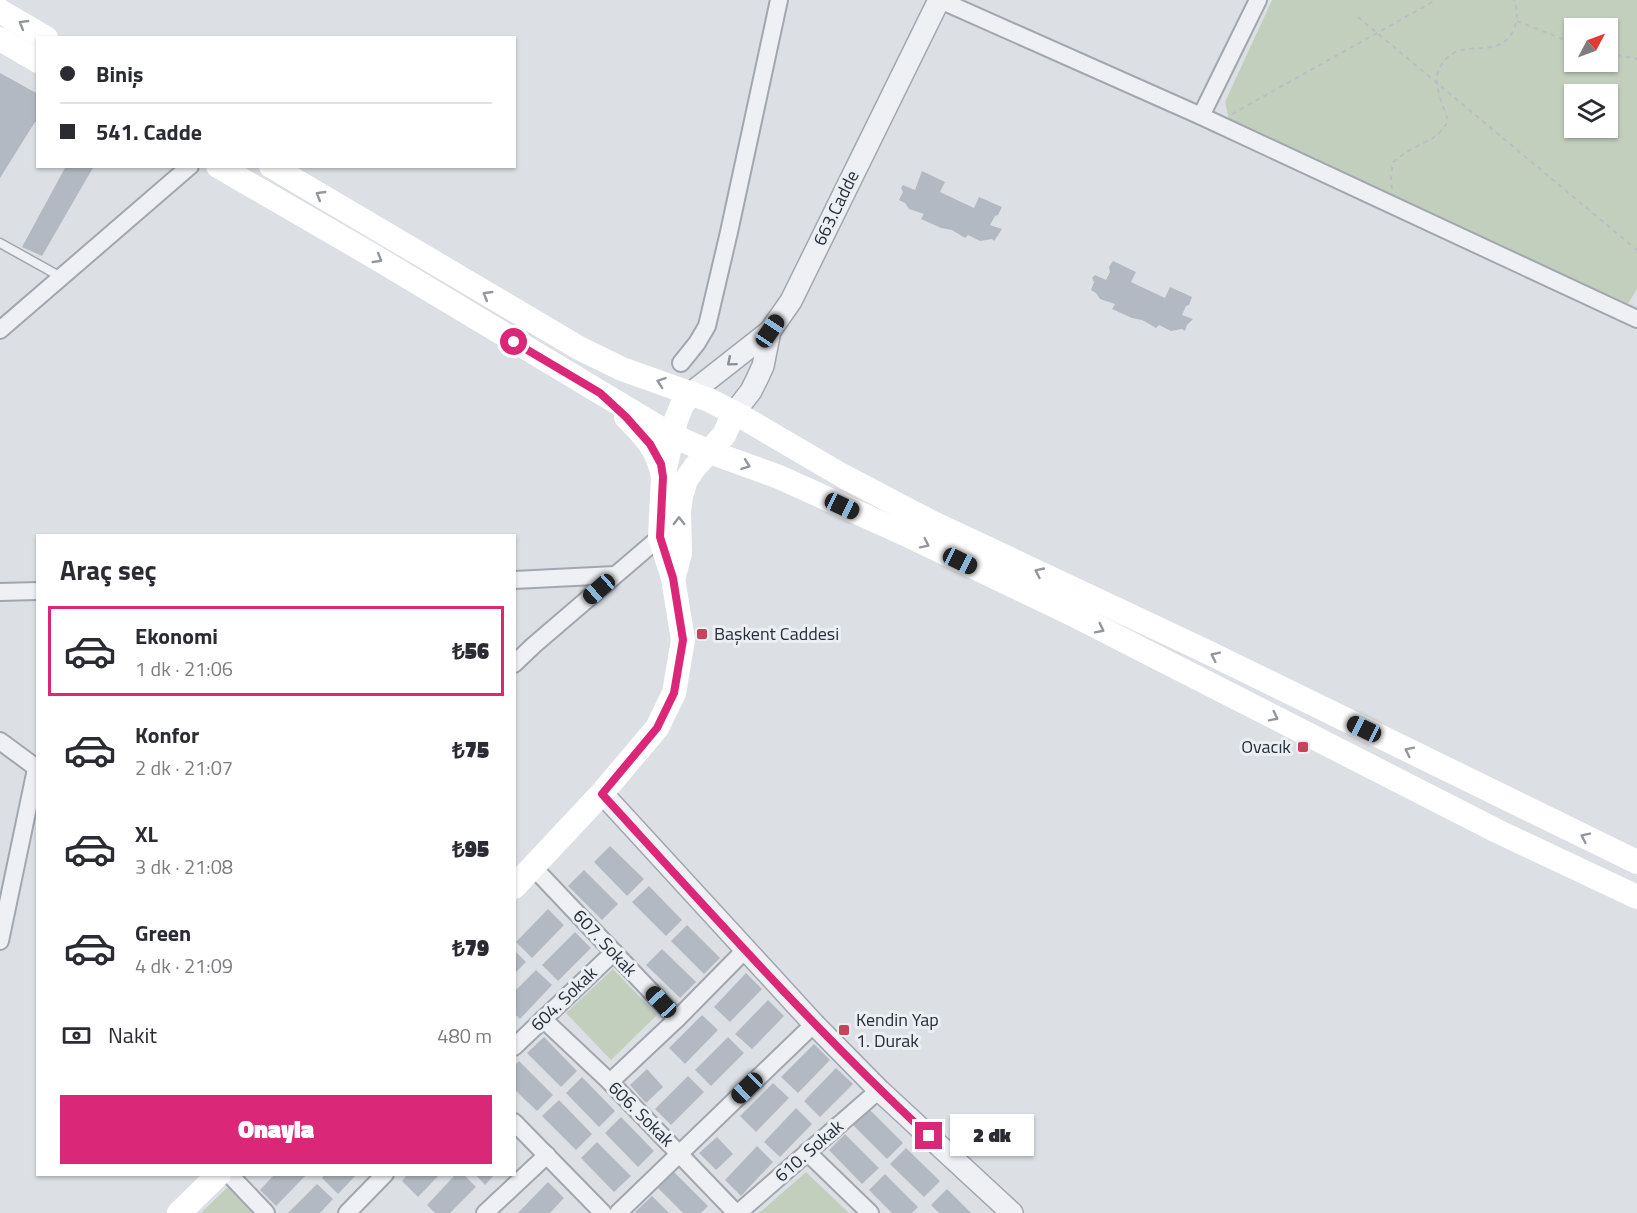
<!DOCTYPE html>
<html lang="tr">
<meta charset="utf-8">
<style>
:root{--surface:#fff;--page:#f7f7f7;--text:#2b2b33;--muted:#7c7c81;--line:#e1e1e2;--accent:#db2777}
body{margin:0;font-family:"Titillium Web",sans-serif;background:var(--page);color:var(--text);height:100vh;display:flex;flex-direction:column;font-size:22px;white-space:nowrap}
*{box-sizing:border-box;margin:0}
p{font-size:20px;color:var(--muted)}
.icon{flex:none;width:33px;height:33px;fill:none;stroke:currentColor;stroke-width:2;stroke-linecap:round;stroke-linejoin:round}
.map{position:relative;flex:1;overflow:hidden}
.details{position:absolute;left:36px;top:534px;width:480px;height:642px;display:flex;flex-direction:column;background:var(--surface);border-radius:0px;box-shadow:0 2px 4px #0004}
.details>*{flex:none}
.guide{position:absolute;left:36px;top:36px;width:480px;height:132px;border-radius:0px;box-shadow:0 2px 4px #0004;display:grid;align-content:center;height:132px;padding:0 24px;background:var(--surface)}
.needle{width:39px;rotate:49deg}
.buttons{position:absolute;left:1564px;top:18px;display:grid;gap:12px}
.buttons a{display:grid;place-items:center;width:54px;height:54px;border-radius:0px;background:var(--surface);box-shadow:0 2px 4px #0004;font-size:30px}
.end{position:absolute;width:27px;height:27px;margin:-14px;border:8px solid #db2777;background:#fff;box-shadow:0 0 0 3px #fff}
.from{border-radius:50%}
.bubble{position:absolute;height:42px;border-radius:0px;background:var(--surface);box-shadow:0 2px 4px #0004;font-size:20px;font-weight:800;line-height:42px;text-align:center}
.car{position:absolute;width:18px;height:36px;margin:-18px -9px;border-radius:8px;box-shadow:0 0 4px 2px #0007;background:linear-gradient(#222 24%,#8ab4d8 0 40%,#222 0 76%,#8ab4d8 0 86%,#222 0)}
.guide b{display:flex;align-items:center;gap:21px;height:57px;font-size:22px}
.guide b+b{border-top:2px solid var(--line)}
.guide i{width:15px;height:15px;background:var(--text)}
ul{padding:0;list-style:none}
li{display:flex;align-items:center;gap:18px;height:90px;margin:0 12px 9px;padding:0 12px;border:3px solid transparent;border-radius:0px}
li div{flex:1}
li b{display:block;font-size:22px}
li em{font-style:normal;font-weight:800}
li.active{border-color:var(--accent)}
li>.icon{width:54px;height:54px;stroke-width:1.5}
h2{padding:0 24px;font-size:27px;line-height:72px}
.pay{display:flex;align-items:center;gap:15px;height:66px;padding:0 24px;font-size:22px}
.pay p{margin-inline-start:auto}
.button{display:flex;gap:12px;margin-top:auto;padding:12px 24px}
.button a{flex:1;height:69px;border-radius:0px;background:var(--accent);color:#fff;font-size:24px;font-weight:800;line-height:69px;text-align:center}
.map>svg:first-child{display:block}
.green{fill:#c2cfbd;fill-rule:evenodd}
.building{fill:#b3b9c2}
.lines{fill:none;stroke-linecap:round;stroke-linejoin:round}
.service-casing{stroke:#a2a7af;stroke-width:11}
.minor-casing{stroke:#a2a7af;stroke-width:20}
.tertiary-casing{stroke:#a2a7af;stroke-width:24}
.path{stroke:#babec4;stroke-width:2;stroke-dasharray:4.5 4.5;stroke-linecap:butt}
.service{stroke:#eef0f4;stroke-width:8}
.minor{stroke:#eef0f4;stroke-width:16}
.tertiary{stroke:#eef0f4;stroke-width:21}
.secondary{stroke:#fff;stroke-width:24}
.oneway{stroke:#92969d}
.oneway2{stroke:#8a8f98}
.route{stroke:#db2777;stroke-width:8}
.poi-dot{fill:#c8435a;stroke:#ebeff3;stroke-width:2}
.labels{text-anchor:middle;stroke-width:6;stroke-linejoin:round;paint-order:stroke}
.street-label{font-size:18px;fill:#262e3b;stroke:#ebeff3}
.poi-label{font-size:18px;fill:#262e3b;stroke:#ebeff3;text-anchor:start}
</style>
<div class="map">
<svg width="1637" height="1213" viewBox="0 0 1637 1213">
<rect width="100%" height="100%" fill="#dce0e5"/>
<!-- green -->
<g class="green">
<path d="M1272,0H1637V289L1628,304L1229,120L1225,102ZM1575,28H1608V62H1575ZM1575,94H1608V128H1575Z"/>
<path d="M613,969L657,1015L611,1060L566,1013Z"/>
<path d="M806,1172L849,1213H759Z"/>
<path d="M233,1182L263,1213H201Z"/>
</g>
<!-- building -->
<g class="building">
<path d="M0,73L38,94V123L35,122L0,178Z"/>
<path d="M66,166H94L42,256L22,247Z"/>
<path d="M922,171L945,182L940,192L974,208L979,197L1002,207L998,215L995,216L990,225L1002,229L994,241L992,239L980,241L968,235L965,238L952,230L941,228L921,219L924,214L909,209L905,203L899,200L903,192L901,188L903,185L915,190Z"/>
<path d="M1113,261L1136,272L1131,282L1165,298L1170,287L1192,297L1189,305L1186,306L1182,315L1193,319L1187,325L1185,331L1182,329L1171,331L1159,325L1156,328L1142,320L1132,318L1112,309L1115,304L1100,299L1096,293L1091,290L1094,282L1092,278L1095,275L1106,280L1110,272L1109,267Z"/>
<path d="M610,846L644,879L627,896L594,862Z"/>
<path d="M584,870L618,904L602,920L568,886Z"/>
<path d="M649,886L682,920L666,936L632,902Z"/>
<path d="M548,909L564,925L532,958L516,942Z"/>
<path d="M687,925L720,958L704,974L671,941Z"/>
<path d="M575,932L591,948L558,981L542,965Z"/>
<path d="M662,949L696,982L680,998L646,965Z"/>
<path d="M514,950L526,962L514,974Z"/>
<path d="M536,970L552,985L520,1019L514,1013V992Z"/>
<path d="M746,973L762,989L730,1022L714,1007Z"/>
<path d="M768,1000L784,1016L752,1049L735,1034Z"/>
<path d="M702,1015L718,1030L685,1064L669,1048Z"/>
<path d="M544,1037L577,1071L561,1087L527,1053Z"/>
<path d="M728,1037L744,1053L711,1086L695,1070Z"/>
<path d="M814,1044L830,1060L798,1093L781,1077Z"/>
<path d="M519,1061L553,1095L537,1111L514,1089V1066Z"/>
<path d="M836,1068L853,1084L820,1117L804,1101Z"/>
<path d="M647,1069L663,1087L646,1103L630,1085Z"/>
<path d="M688,1076L704,1092L671,1125L655,1109Z"/>
<path d="M582,1077L615,1111L599,1127L566,1093Z"/>
<path d="M773,1083L789,1098L756,1132L740,1116Z"/>
<path d="M559,1100L592,1134L576,1150L542,1116Z"/>
<path d="M796,1108L812,1124L780,1157L764,1142Z"/>
<path d="M869,1109L903,1143L887,1159L853,1125Z"/>
<path d="M621,1117L654,1151L638,1167L605,1133Z"/>
<path d="M845,1134L879,1168L862,1184L829,1150Z"/>
<path d="M717,1137L733,1154L716,1170L699,1153Z"/>
<path d="M597,1142L631,1176L614,1192L581,1158Z"/>
<path d="M757,1146L773,1162L741,1196L725,1180Z"/>
<path d="M906,1148L940,1181L924,1197L890,1164Z"/>
<path d="M674,1172L708,1206L701,1213H683L658,1188Z"/>
<path d="M275,1174H307L276,1206L260,1190Z"/>
<path d="M325,1174H357L338,1194L322,1178Z"/>
<path d="M408,1174H440L418,1197L402,1181Z"/>
<path d="M456,1174H463L476,1187L450,1213H435L427,1205Z"/>
<path d="M475,1174H495L485,1185Z"/>
<path d="M885,1174L918,1207L912,1213H892L869,1190Z"/>
<path d="M548,1182L564,1198L550,1213H518Z"/>
<path d="M317,1184L333,1199L320,1213H288Z"/>
<path d="M947,1189L971,1213H939L931,1205Z"/>
<path d="M652,1196L669,1213H637L635,1212Z"/>
</g>
<g class="lines">
<defs>
<path id="service" d="M0,243L61,277"/>
<g id="minor">
<path d="M940,0L1201,116L1637,319"/>
<path d="M1201,116L1258,0"/>
<path d="M0,330L190,166"/>
<path d="M681,363L697,343L707,326L729,232L779,0"/>
<path d="M514,580L615,575"/>
<path d="M0,592L38,591"/>
<path d="M514,664L534,645L660,537"/>
<path d="M0,741L38,769"/>
<path d="M534,868L677,1019"/>
<path d="M0,941L36,769"/>
<path d="M543,1019L610,1082L736,1213"/>
<path d="M514,1047L614,952"/>
<path d="M610,1082L677,1019L745,950"/>
<path d="M514,1122L603,1213"/>
<path d="M807,1152L870,1213"/>
<path d="M229,1174L266,1213"/>
<path d="M347,1213L385,1174"/>
<path d="M485,1213L547,1155"/>
<path d="M618,1213L814,1024"/>
<path d="M738,1213L879,1090"/>
</g>
<g id="tertiary">
<path d="M691,393L770,331"/>
<path d="M734,413L751,391L757,379L763,366L770,331L791,301L939,0"/>
<path d="M602,793L814,1024L879,1090L1012,1213"/>
</g>
</defs>
<!-- service casing -->
<use href="#service" class="service-casing"/>
<!-- minor casing -->
<use href="#minor" class="minor-casing"/>
<!-- tertiary casing -->
<use href="#tertiary" class="tertiary-casing"/>
<!-- path -->
<g class="path">
<path d="M1358,17L1637,250"/>
<path d="M1517,21L1575,44"/>
<path d="M1608,53L1637,59"/>
<path d="M1232,114L1436,0"/>
<path d="M1392,189L1391,177L1393,162C1400,157 1406,152 1414,148C1429,139 1439,138 1448,121C1444,107 1436,92 1437,77C1437,71 1441,65 1445,60C1463,38 1499,60 1513,31C1518,20 1518,11 1514,0"/>
</g>
<!-- service -->
<use href="#service" class="service"/>
<!-- minor -->
<use href="#minor" class="minor"/>
<!-- tertiary -->
<use href="#tertiary" class="tertiary"/>
<!-- secondary -->
<g class="secondary">
<path d="M0,11L46,38"/>
<path d="M0,39L38,61"/>
<path d="M218,166L380,260L673,436L710,452L779,477L905,534L1076,616L1497,831L1637,897"/>
<path d="M271,166L579,348L622,369L709,400L744,418L843,476L929,521L1201,649L1637,862"/>
<path d="M626,417C645,436 658,449 663,477"/>
<path d="M674,576L680,553L679,512L681,496L686,480L695,467L724,435L734,413"/>
<path d="M514,887L602,793L657,728L674,693L683,640L673,578L660,537L663,477L676,420L682,405L691,393"/>
<path d="M179,1213L219,1174"/>
</g>
</g>
<!-- one-way arrows -->
<defs><path id="oneway-chevron" d="M-2-3.5L2.5 0L-2 3.5" fill="none" stroke-width="1.6" stroke-linecap="round" stroke-linejoin="round" transform="scale(1.5)"/></defs>
<g class="oneway">
<use href="#oneway-chevron" transform="translate(23 24) rotate(-150)"/>
<use href="#oneway-chevron" transform="translate(320 195) rotate(-149)"/>
<use href="#oneway-chevron" transform="translate(378 259) rotate(31)"/>
<use href="#oneway-chevron" transform="translate(487 295) rotate(-149)"/>
<use href="#oneway-chevron" transform="translate(661 382) rotate(-161)"/>
<use href="#oneway-chevron" transform="translate(746 465) rotate(20)"/>
<use href="#oneway-chevron" transform="translate(679 521) rotate(-91)"/>
<use href="#oneway-chevron" transform="translate(925 544) rotate(26)"/>
<use href="#oneway-chevron" transform="translate(1039 572) rotate(-155)"/>
<use href="#oneway-chevron" transform="translate(1100 629) rotate(27)"/>
<use href="#oneway-chevron" transform="translate(1215 656) rotate(-154)"/>
<use href="#oneway-chevron" transform="translate(1274 717) rotate(27)"/>
<use href="#oneway-chevron" transform="translate(1409 751) rotate(-154)"/>
<use href="#oneway-chevron" transform="translate(1585 837) rotate(-154)"/>
</g>
<use class="oneway2" href="#oneway-chevron" transform="translate(731 362) rotate(140)"/>
<g class="lines">
<!-- route -->
<path class="route" d="M514,342L600,393L626,417L650,444L661,464L663,477L660,537L673,578L683,640L674,693L657,728L602,794C708,910 813,1028 929,1136"/>
</g>
<!-- markers -->
<g class="poi-dot">
<rect x="696" y="628" width="12" height="12" rx="3"/>
<rect x="1297" y="741" width="12" height="12" rx="3"/>
<rect x="838" y="1024" width="12" height="12" rx="3"/>
</g>
<g class="labels">
<!-- street labels -->
<g class="street-label">
<text transform="translate(836 208) rotate(-64)" y="6">663.Cadde</text>
<text transform="translate(605 943) rotate(47)" y="6">607. Sokak</text>
<text transform="translate(564 999) rotate(-44)" y="6">604. Sokak</text>
<text transform="translate(641 1114) rotate(45)" y="6">606. Sokak</text>
<text transform="translate(809 1151) rotate(-41)" y="6">610. Sokak</text>
</g>
<!-- poi labels -->
<g class="poi-label">
<text x="714" y="640">Başkent Caddesi</text>
<text x="1291" y="753" text-anchor="end">Ovacık</text>
<text x="856" y="1026">Kendin Yap<tspan x="856" dy="21">1. Durak</tspan></text>
</g>
</g>
</svg>
<div class="buttons">
<a><svg class="needle" viewBox="-14 -14 28 28"><path d="M0-13l5 13h-10z" fill="#e53935"/><path d="M0 13l5-13h-10z" fill="#7c7c81"/></svg></a>
<a><svg class="icon" aria-label="layers" viewBox="0 0 24 24"><path d="M12 4l9 5-9 5-9-5zM3 14l9 5 9-5"/></svg></a>
</div>
<i class="end from" style="left:514px;top:342px"></i>
<i class="end" style="left:929px;top:1136px"></i>
<div class="bubble" style="left:950px;top:1114px;width:84px">2 dk</div>
<i class="car" style="left:770px;top:331px;rotate:34deg"></i>
<i class="car" style="left:842px;top:506px;rotate:115deg"></i>
<i class="car" style="left:960px;top:561px;rotate:116deg"></i>
<i class="car" style="left:599px;top:589px;rotate:229deg"></i>
<i class="car" style="left:1364px;top:729px;rotate:296deg"></i>
<i class="car" style="left:661px;top:1002px;rotate:317deg"></i>
<i class="car" style="left:747px;top:1088px;rotate:226deg"></i>
<div class="guide">
<b><i class="from"></i>Biniş</b>
<b><i></i>541. Cadde</b>
</div>
<section class="details">
<h2>Araç seç</h2>
<ul>
<li class="active"><svg class="icon" aria-label="car" viewBox="0 0 24 24"><path d="M5 17H2v-5l4-1 3-4h7l3 4 3 1v5h-3M9 17h6M6 11h13"/><circle cx="7" cy="17" r="2"/><circle cx="17" cy="17" r="2"/></svg><div><b>Ekonomi</b><p>1 dk · 21:06</p></div><em>₺56</em></li>
<li><svg class="icon" aria-label="car" viewBox="0 0 24 24"><path d="M5 17H2v-5l4-1 3-4h7l3 4 3 1v5h-3M9 17h6M6 11h13"/><circle cx="7" cy="17" r="2"/><circle cx="17" cy="17" r="2"/></svg><div><b>Konfor</b><p>2 dk · 21:07</p></div><em>₺75</em></li>
<li><svg class="icon" aria-label="car" viewBox="0 0 24 24"><path d="M5 17H2v-5l4-1 3-4h7l3 4 3 1v5h-3M9 17h6M6 11h13"/><circle cx="7" cy="17" r="2"/><circle cx="17" cy="17" r="2"/></svg><div><b>XL</b><p>3 dk · 21:08</p></div><em>₺95</em></li>
<li><svg class="icon" aria-label="car" viewBox="0 0 24 24"><path d="M5 17H2v-5l4-1 3-4h7l3 4 3 1v5h-3M9 17h6M6 11h13"/><circle cx="7" cy="17" r="2"/><circle cx="17" cy="17" r="2"/></svg><div><b>Green</b><p>4 dk · 21:09</p></div><em>₺79</em></li>
</ul>
<div class="pay"><svg class="icon" aria-label="cash" viewBox="0 0 24 24"><path d="M3 7h18v10H3z"/><circle cx="12" cy="12" r="2"/></svg>Nakit<p>480 m</p></div>
<div class="button"><a>Onayla</a></div>
</section>
</div>
